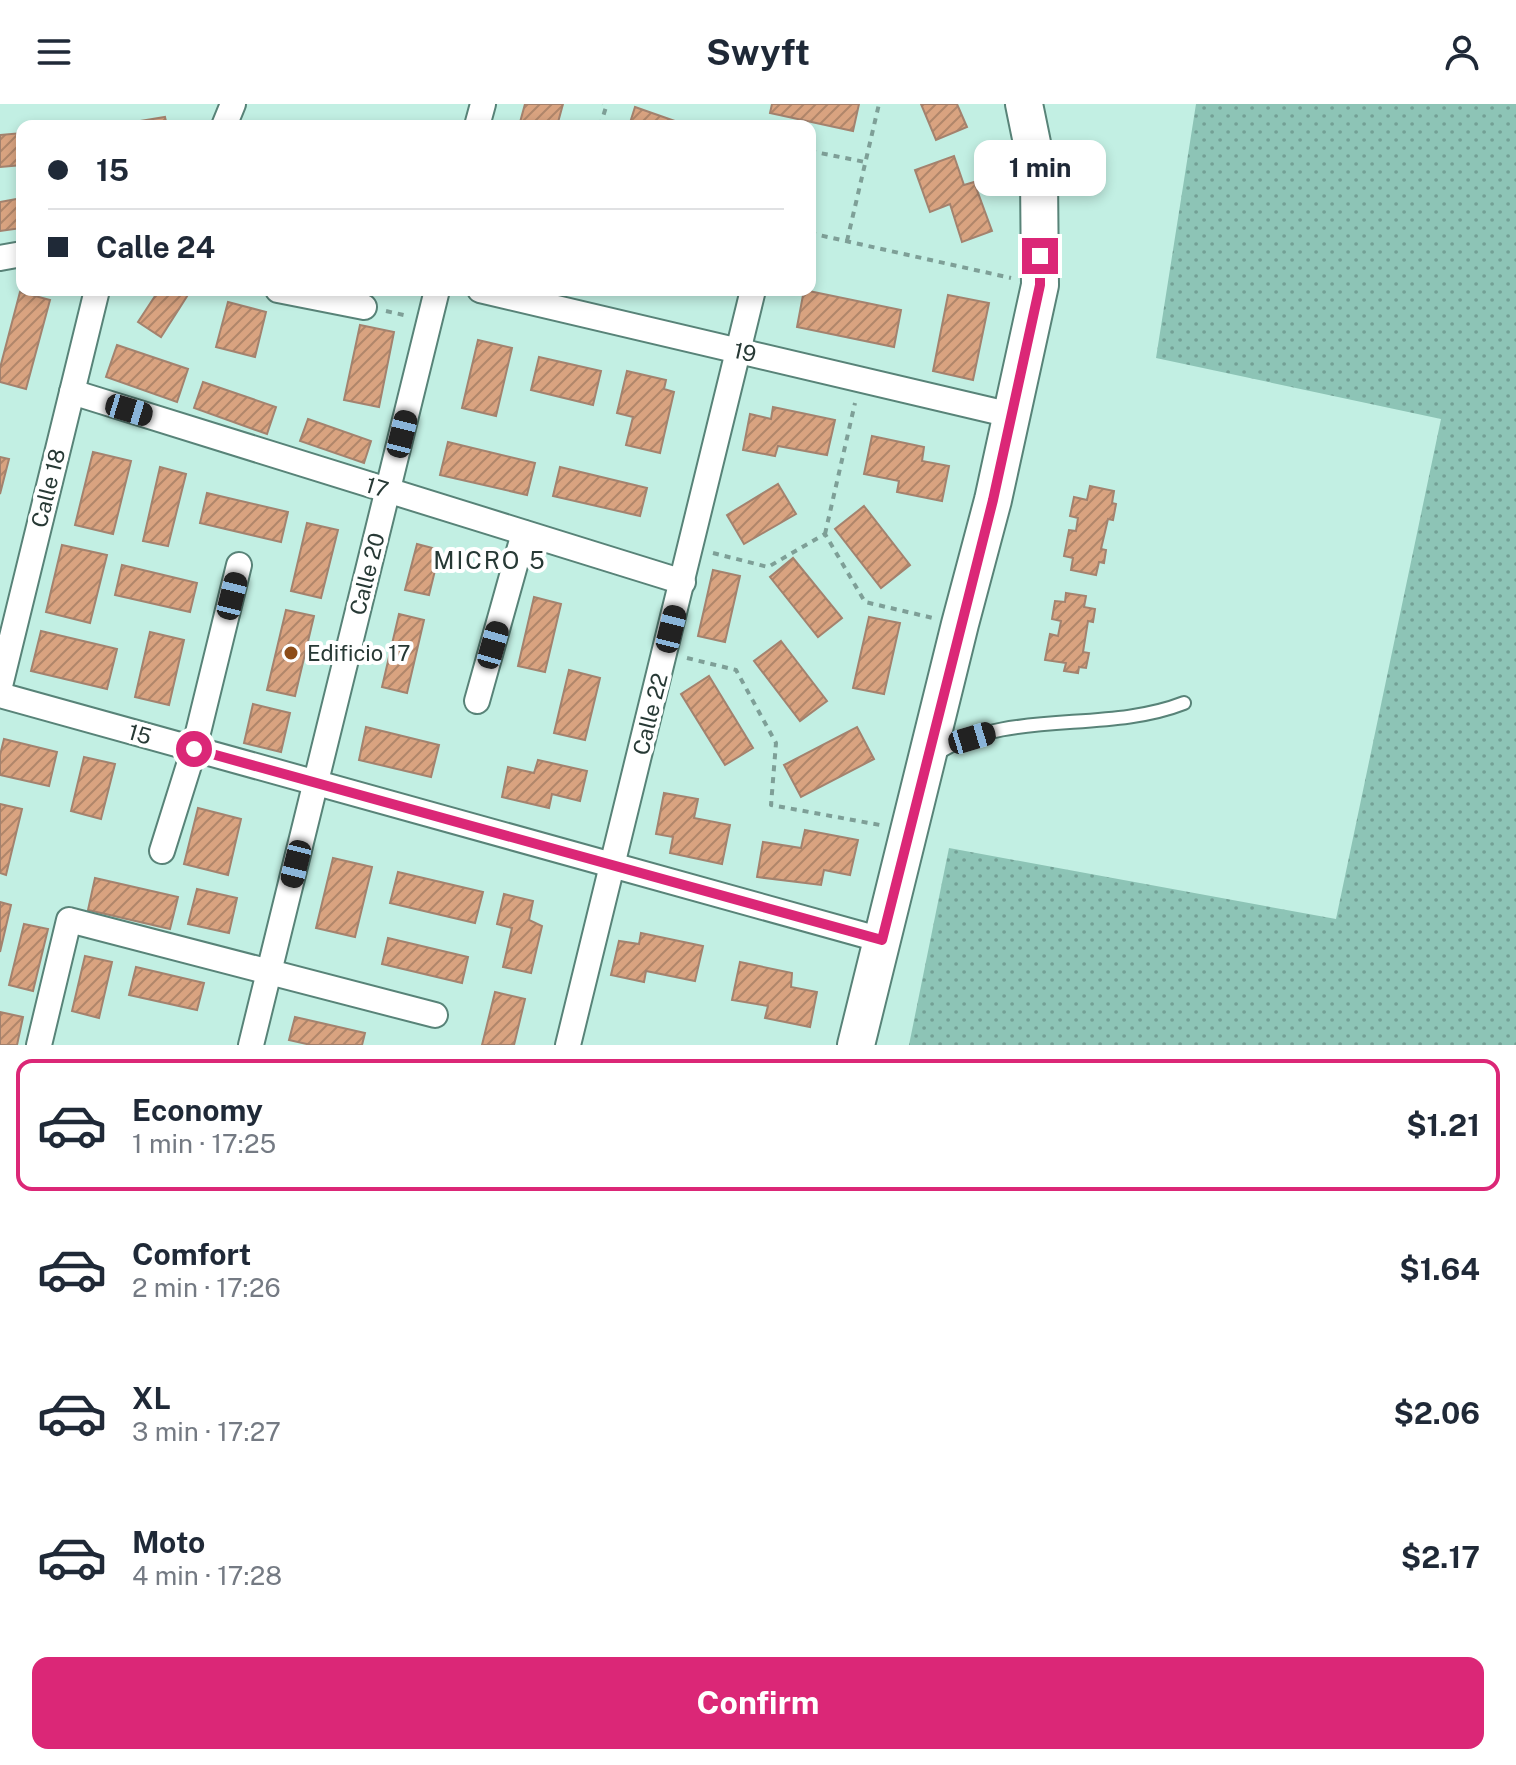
<!DOCTYPE html>
<meta charset="utf-8">
<style>
:root{--surface:#fff;--page:#f6f6f7;--text:#1f2937;--muted:#747a83;--line:#e0e1e3;--accent:#db2777}
body{margin:0;font-family:"Public Sans",sans-serif;background:var(--page);color:var(--text);height:100vh;display:flex;flex-direction:column;font-size:30px;white-space:nowrap}
*{box-sizing:border-box;margin:0}
p{font-size:26px;color:var(--muted)}
.icon{flex:none;width:44px;height:44px;fill:none;stroke:currentColor;stroke-width:2;stroke-linecap:round;stroke-linejoin:round}
.map{position:relative;height:941px;overflow:hidden}
.drawer{display:flex;flex-direction:column;background:var(--surface);flex:1}
.drawer>*{flex:none}
.guide{position:absolute;left:16px;top:16px;width:800px;height:176px;border-radius:16px;box-shadow:0 4px 12px #0003;display:grid;align-content:center;height:176px;padding:0 32px;background:var(--surface)}
.end{position:absolute;width:36px;height:36px;margin:-18px;border:10px solid #db2777;background:#fff;box-shadow:0 0 0 4px #fff}
.from{border-radius:50%}
.bubble{position:absolute;height:56px;border-radius:16px;background:var(--surface);box-shadow:0 4px 12px #0003;font-size:26px;font-weight:700;line-height:56px;text-align:center}
.car{position:absolute;width:24px;height:48px;margin:-24px -12px;border-radius:10px;box-shadow:0 0 6px 2px #0007;background:linear-gradient(#222 24%,#8ab4d8 0 40%,#222 0 76%,#8ab4d8 0 86%,#222 0)}
.guide b{display:flex;align-items:center;gap:28px;height:76px;font-size:30px}
.guide b+b{border-top:2px solid var(--line)}
.guide i{width:20px;height:20px;background:var(--text)}
ul{padding:14px 0 0;list-style:none}
li{display:flex;align-items:center;gap:24px;height:132px;margin:0 16px 12px;padding:0 16px;border:4px solid transparent;border-radius:16px}
li div{flex:1}
li b{display:block;font-size:30px}
li em{font-style:normal;font-weight:700}
li.on{border-color:var(--accent)}
li>.icon{width:72px;height:72px;stroke-width:1.5}
.primary-button{display:flex;gap:16px;margin-top:auto;padding:16px 32px}
.primary-button a{flex:1;height:92px;border-radius:16px;background:var(--accent);color:#fff;font-size:32px;font-weight:700;line-height:92px;text-align:center}
header{display:flex;justify-content:space-between;align-items:center;height:104px;padding:0 32px;background:var(--surface);font-size:36px;font-weight:700}
.map>svg:first-child{display:block}
.grass{fill:url(#grass-dots)}
.building{fill:url(#building-hatch);stroke:#a3826e;stroke-width:2}
.lines{fill:none;stroke-linecap:round;stroke-linejoin:round}
.lane-casing{stroke:#588378;stroke-width:16}
.street-casing{stroke:#588378;stroke-width:28}
.secondary-casing{stroke:#588378;stroke-width:40}
.path{stroke:#7e9f97;stroke-width:4;stroke-dasharray:6 6;stroke-linecap:butt}
.lane{stroke:#fff;stroke-width:12}
.street{stroke:#fff;stroke-width:24}
.secondary{stroke:#fff;stroke-width:36}
.route{stroke:#db2777;stroke-width:10}
.poi-dot{fill:#8d4c18;stroke:#fff;stroke-width:3}
.labels{text-anchor:middle;stroke-width:8;stroke-linejoin:round;paint-order:stroke}
.street-label{font-size:22px;fill:#273935;stroke:#fff}
.poi-label{font-size:22px;fill:#273935;stroke:#fff;text-anchor:start}
.neighbourhood-label{font-size:24px;letter-spacing:2px;fill:#273935;stroke:#fff}
</style>
<header><svg class="icon" aria-label="menu" viewBox="0 0 24 24"><path d="M4 6h16M4 12h16M4 18h16"/></svg>Swyft<svg class="icon" aria-label="person" viewBox="0 0 24 24"><circle cx="12" cy="8" r="4"/><path d="M4 21q1-7 8-7t8 7"/></svg></header>
<div class="map">
<svg width="1516" height="941" viewBox="0 0 1516 941">
<defs>
<pattern id="grass-dots" width="8" height="8" patternUnits="userSpaceOnUse" patternTransform="scale(2)"><rect width="8" height="8" fill="#8dc4b6"/><path d="M2 2h.1M6 6h.1" fill="none" stroke="#73a095" stroke-width="1.8" stroke-linecap="round"/></pattern>
<pattern id="building-hatch" width="6" height="6" patternUnits="userSpaceOnUse" patternTransform="scale(2)"><rect width="6" height="6" fill="#d9a380"/><path d="M-1 1l2-2M0 6l6-6M5 7l2-2" fill="none" stroke="#b0866a"/></pattern>
</defs>
<rect width="100%" height="100%" fill="#c2efe3"/>
<!-- grass -->
<path class="grass" d="M1196,0H1516V941H909L949,744L1336,815L1441,315L1156,254Z"/>
<!-- building -->
<g class="building">
<path d="M525,0H563L557,22H519Z"/>
<path d="M772,0H859L853,27L770,9Z"/>
<path d="M921,0H957L967,23L936,36Z"/>
<path d="M635,3L689,22H629Z"/>
<path d="M165,13L167,22H110Z"/>
<path d="M22,29V61L0,63V31Z"/>
<path d="M954,52L964,81L974,78L992,127L962,138L950,100L930,108L915,66Z"/>
<path d="M22,94V124L0,127V98Z"/>
<path d="M159,186H191L161,233L138,218Z"/>
<path d="M804,186L901,206L894,243L797,223Z"/>
<path d="M20,188L50,196L26,285L0,278V264Z"/>
<path d="M948,191L989,199L973,276L933,267Z"/>
<path d="M228,198L266,208L255,253L216,243Z"/>
<path d="M360,221L394,228L379,303L344,296Z"/>
<path d="M478,236L512,244L496,312L462,304Z"/>
<path d="M117,241L188,265L177,298L106,273Z"/>
<path d="M539,253L601,267L593,301L531,286Z"/>
<path d="M627,267L666,276L664,285L674,288L660,349L626,341L633,313L617,309Z"/>
<path d="M203,278L276,303L267,330L194,304Z"/>
<path d="M773,303L835,316L827,351L778,342L775,352L743,346L750,310L771,315Z"/>
<path d="M308,315L371,337L364,359L300,337Z"/>
<path d="M872,332L924,343L922,357L949,362L942,397L897,388L899,377L864,370Z"/>
<path d="M448,338L535,359L527,391L440,371Z"/>
<path d="M93,348L131,357L113,430L75,421Z"/>
<path d="M0,353L9,355L0,390Z"/>
<path d="M160,363L186,370L168,442L143,437Z"/>
<path d="M560,363L647,384L640,412L553,392Z"/>
<path d="M778,380L796,410L744,440L727,411Z"/>
<path d="M1090,382L1114,387L1112,399L1116,400L1113,416L1108,415L1101,445L1106,446L1104,459L1099,458L1096,471L1071,466L1073,454L1064,452L1069,426L1076,427L1078,414L1070,412L1074,393L1087,396Z"/>
<path d="M207,389L288,408L281,438L200,419Z"/>
<path d="M864,402L910,461L881,484L835,425Z"/>
<path d="M307,419L338,426L321,494L291,487Z"/>
<path d="M417,440L440,446L429,491L405,486Z"/>
<path d="M62,441L107,451L90,519L46,508Z"/>
<path d="M793,454L842,514L818,533L770,473Z"/>
<path d="M122,461L197,479L190,508L115,491Z"/>
<path d="M713,466L740,472L725,538L698,532Z"/>
<path d="M1066,489L1086,492L1084,503L1095,505L1093,518L1088,517L1083,548L1089,549L1086,564L1079,563L1078,569L1064,567L1066,559L1045,556L1050,530L1058,532L1061,517L1052,515L1055,497L1065,498Z"/>
<path d="M534,493L561,500L545,568L518,562Z"/>
<path d="M286,506L314,512L295,592L267,586Z"/>
<path d="M399,510L424,516L407,589L382,583Z"/>
<path d="M869,513L900,519L884,590L853,584Z"/>
<path d="M41,527L117,545L107,585L31,567Z"/>
<path d="M150,528L184,536L169,601L135,593Z"/>
<path d="M781,537L827,597L800,617L754,557Z"/>
<path d="M569,566L600,574L585,636L554,629Z"/>
<path d="M709,572L753,644L725,661L681,590Z"/>
<path d="M253,600L290,609L281,648L244,639Z"/>
<path d="M366,623L439,641L431,673L359,656Z"/>
<path d="M857,623L874,655L801,693L784,661Z"/>
<path d="M4,635L57,648L49,682L0,671V651Z"/>
<path d="M84,653L115,660L101,715L71,707Z"/>
<path d="M538,656L587,667L580,697L552,690L549,704L502,693L508,663L534,669Z"/>
<path d="M664,689L698,695L694,714L730,721L722,760L670,749L673,733L656,730Z"/>
<path d="M0,700L22,705L6,771L0,769Z"/>
<path d="M198,704L241,715L228,771L184,760Z"/>
<path d="M805,726L858,736L850,771L824,766L821,781L757,773L763,738L801,744Z"/>
<path d="M333,754L372,763L355,833L316,824Z"/>
<path d="M398,768L483,788L475,819L390,799Z"/>
<path d="M95,774L178,793L170,825L88,806Z"/>
<path d="M197,785L237,794L229,829L188,820Z"/>
<path d="M504,790L533,797L529,816L542,822L531,869L503,863L512,824L497,820Z"/>
<path d="M0,798L11,801L0,848Z"/>
<path d="M24,820L48,825L33,887L9,881Z"/>
<path d="M641,829L703,842L695,877L646,867L644,878L611,871L619,837L639,840Z"/>
<path d="M388,834L468,853L462,879L382,860Z"/>
<path d="M85,852L112,858L99,914L72,907Z"/>
<path d="M740,858L792,869L791,883L817,888L810,923L765,914L768,902L732,896Z"/>
<path d="M136,863L204,879L197,906L129,891Z"/>
<path d="M495,888L525,895L514,941H482Z"/>
<path d="M0,908L23,913L17,941H0Z"/>
<path d="M295,913L365,929L362,941H311L289,936Z"/>
</g>
<g class="lines">
<defs>
<path id="lane" d="M936,650C1009,604 1105,630 1184,599"/>
<g id="street">
<path d="M224,22L233,0"/>
<path d="M477,22L483,0"/>
<path d="M0,154L22,150"/>
<path d="M278,186L364,203"/>
<path d="M480,186L1011,311"/>
<path d="M72,288L683,478"/>
<path d="M0,582L97,186"/>
<path d="M0,591L882,836"/>
<path d="M477,597L524,429"/>
<path d="M162,747L194,645L239,461"/>
<path d="M39,941L69,816L435,911"/>
<path d="M251,941L437,186"/>
<path d="M568,941L753,186"/>
</g>
<path id="secondary" d="M856,941L960,520L993,396L1040,181L1039,73L1024,0"/>
</defs>
<!-- lane casing -->
<use href="#lane" class="lane-casing"/>
<!-- street casing -->
<use href="#street" class="street-casing"/>
<!-- secondary casing -->
<use href="#secondary" class="secondary-casing"/>
<!-- path -->
<g class="path">
<path d="M600,22L606,3L603,0"/>
<path d="M810,47L865,58"/>
<path d="M810,129L1011,174"/>
<path d="M847,137L879,0"/>
<path d="M386,207L408,212"/>
<path d="M825,430L855,299"/>
<path d="M713,449L768,463L825,430L865,498L933,514"/>
<path d="M687,554L736,566L776,639L771,701L880,721"/>
</g>
<!-- lane -->
<use href="#lane" class="lane"/>
<!-- street -->
<use href="#street" class="street"/>
<!-- secondary -->
<use href="#secondary" class="secondary"/>
</g>
<g class="lines">
<!-- route -->
<path class="route" d="M194,645L882,836L993,396L1040,181V152"/>
</g>
<!-- markers -->
<circle class="poi-dot" cx="291" cy="549" r="8"/>
<g class="labels">
<!-- street labels -->
<g class="street-label">
<text transform="translate(745 248) rotate(13)" y="8">19</text>
<text transform="translate(377 383) rotate(17)" y="8">17</text>
<text transform="translate(48 384) rotate(-76)" y="8">Calle 18</text>
<text transform="translate(367 470) rotate(-76)" y="8">Calle 20</text>
<text transform="translate(650 610) rotate(-76)" y="8">Calle 22</text>
<text transform="translate(140 630) rotate(16)" y="8">15</text>
</g>
<!-- poi labels -->
<g class="poi-label">
<text x="307" y="557">Edificio 17</text>
</g>
<!-- neighbourhood labels -->
<g class="neighbourhood-label">
<text x="490" y="465">MICRO 5</text>
</g>
</g>
</svg>
<i class="end from" style="left:194px;top:645px"></i>
<i class="end" style="left:1040px;top:152px"></i>
<div class="bubble" style="left:974px;top:36px;width:132px">1 min</div>
<i class="car" style="left:129px;top:306px;rotate:107deg"></i>
<i class="car" style="left:402px;top:330px;rotate:14deg"></i>
<i class="car" style="left:232px;top:492px;rotate:14deg"></i>
<i class="car" style="left:671px;top:525px;rotate:14deg"></i>
<i class="car" style="left:493px;top:541px;rotate:16deg"></i>
<i class="car" style="left:972px;top:634px;rotate:73deg"></i>
<i class="car" style="left:296px;top:760px;rotate:194deg"></i>
<div class="guide">
<b><i class="from"></i>15</b>
<b><i></i>Calle 24</b>
</div>
</div>
<section class="drawer">
<ul>
<li class="on"><svg class="icon" aria-label="car" viewBox="0 0 24 24"><path d="M5 17H2v-5l4-1 3-4h7l3 4 3 1v5h-3M9 17h6M6 11h13"/><circle cx="7" cy="17" r="2"/><circle cx="17" cy="17" r="2"/></svg><div><b>Economy</b><p>1 min · 17:25</p></div><em>$1.21</em></li>
<li><svg class="icon" aria-label="car" viewBox="0 0 24 24"><path d="M5 17H2v-5l4-1 3-4h7l3 4 3 1v5h-3M9 17h6M6 11h13"/><circle cx="7" cy="17" r="2"/><circle cx="17" cy="17" r="2"/></svg><div><b>Comfort</b><p>2 min · 17:26</p></div><em>$1.64</em></li>
<li><svg class="icon" aria-label="car" viewBox="0 0 24 24"><path d="M5 17H2v-5l4-1 3-4h7l3 4 3 1v5h-3M9 17h6M6 11h13"/><circle cx="7" cy="17" r="2"/><circle cx="17" cy="17" r="2"/></svg><div><b>XL</b><p>3 min · 17:27</p></div><em>$2.06</em></li>
<li><svg class="icon" aria-label="car" viewBox="0 0 24 24"><path d="M5 17H2v-5l4-1 3-4h7l3 4 3 1v5h-3M9 17h6M6 11h13"/><circle cx="7" cy="17" r="2"/><circle cx="17" cy="17" r="2"/></svg><div><b>Moto</b><p>4 min · 17:28</p></div><em>$2.17</em></li>
</ul>
<div class="primary-button"><a>Confirm</a></div>
</section>
